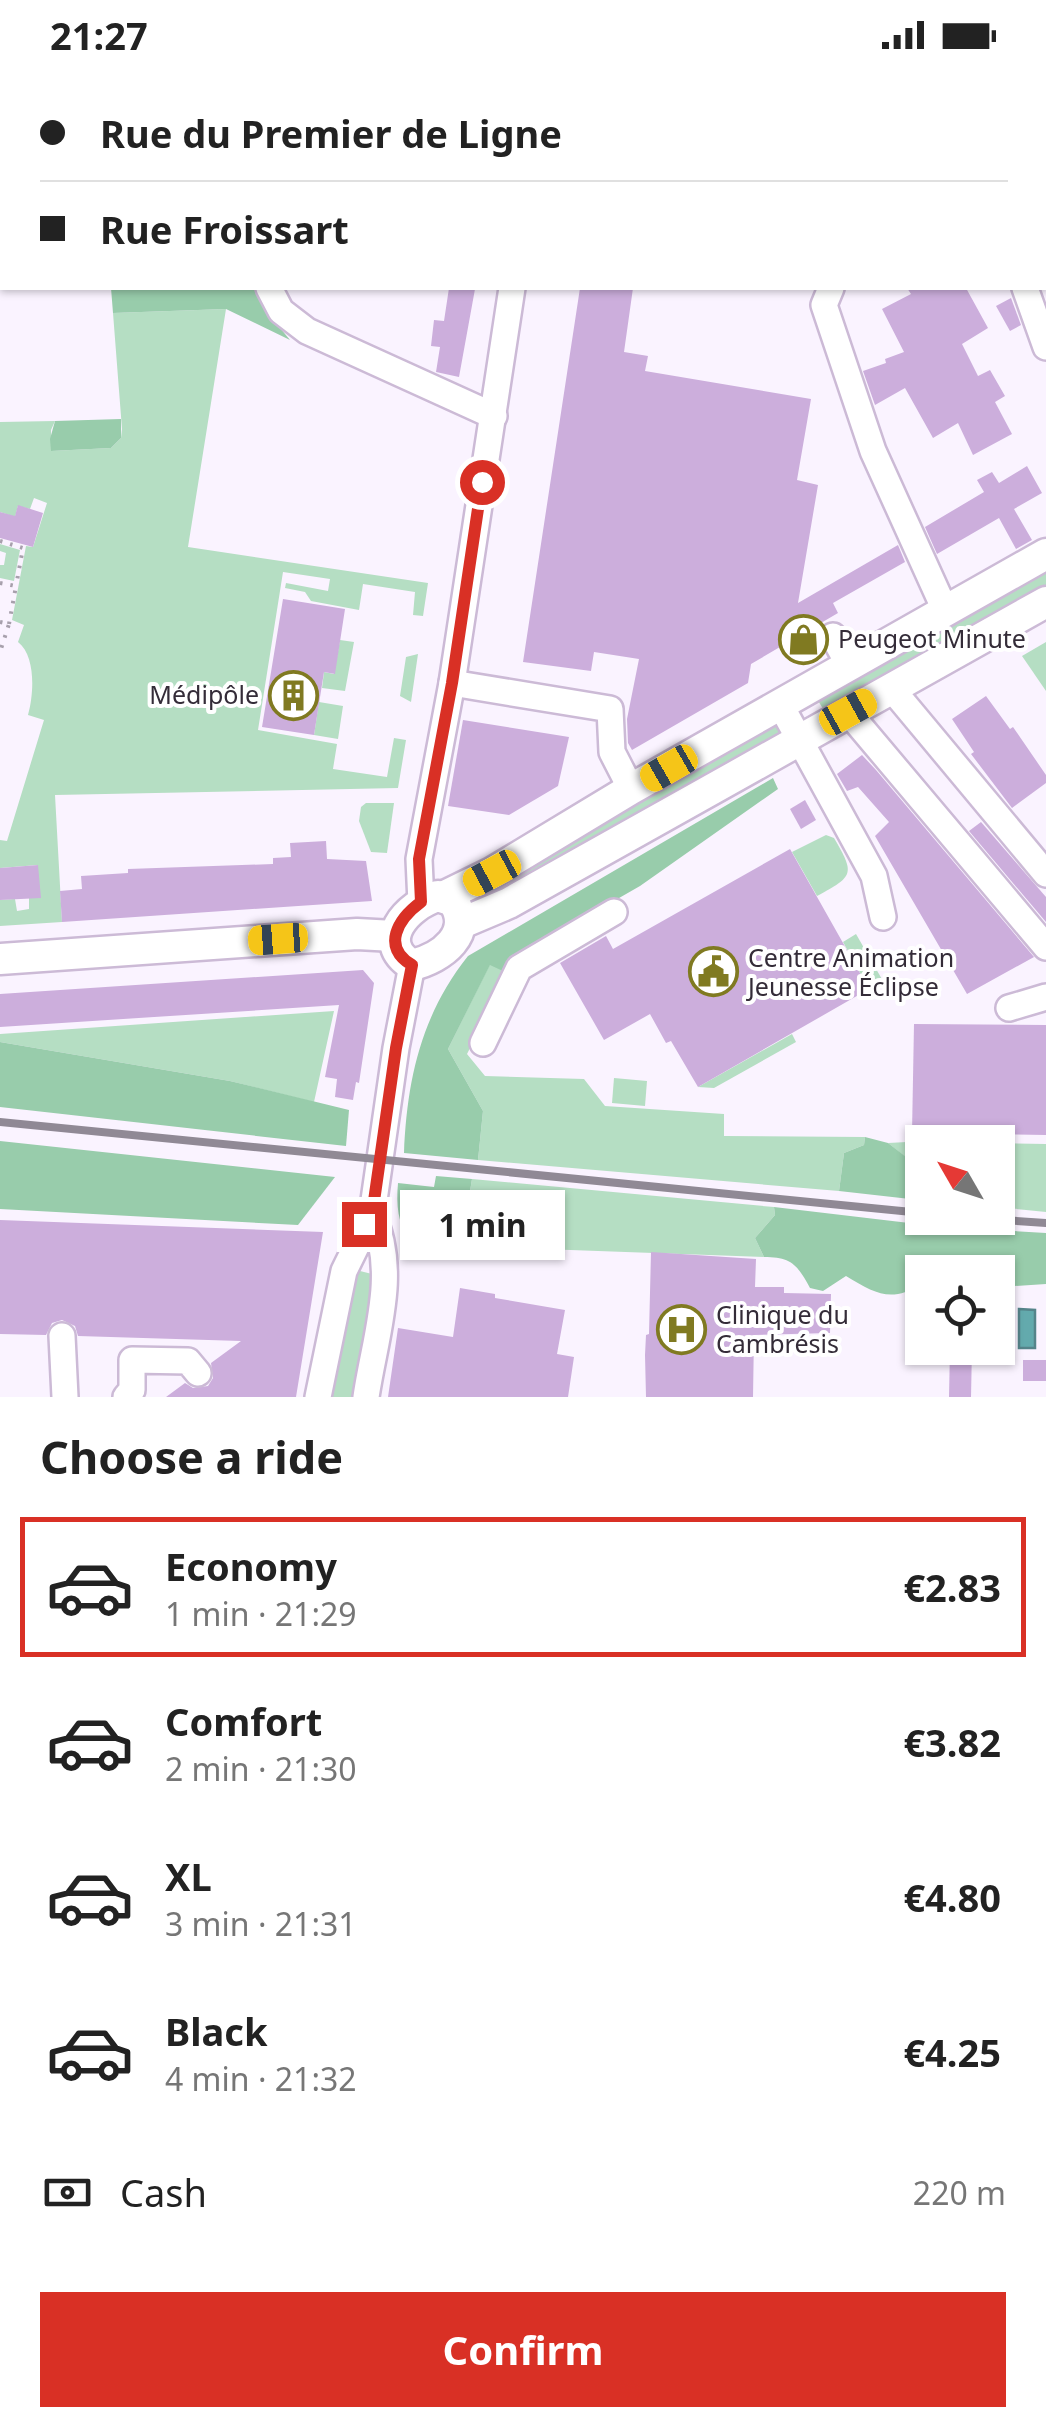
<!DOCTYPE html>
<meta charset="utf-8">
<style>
:root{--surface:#fff;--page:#f6f6f6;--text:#222;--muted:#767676;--line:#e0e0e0;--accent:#d93025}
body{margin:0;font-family:"Noto Sans",sans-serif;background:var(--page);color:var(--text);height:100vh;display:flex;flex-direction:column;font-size:38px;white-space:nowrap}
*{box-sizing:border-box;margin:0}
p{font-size:32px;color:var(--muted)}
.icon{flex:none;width:55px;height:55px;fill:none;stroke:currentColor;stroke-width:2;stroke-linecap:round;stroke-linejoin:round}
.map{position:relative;height:1327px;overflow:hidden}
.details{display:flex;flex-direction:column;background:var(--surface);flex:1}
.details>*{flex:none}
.top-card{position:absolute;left:0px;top:0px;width:1048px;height:220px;box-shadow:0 2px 8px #0004;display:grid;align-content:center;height:220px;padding:0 40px;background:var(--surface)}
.needle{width:65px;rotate:309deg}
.tools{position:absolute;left:905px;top:1055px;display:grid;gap:20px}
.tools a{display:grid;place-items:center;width:110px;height:110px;border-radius:0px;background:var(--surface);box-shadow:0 2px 8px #0004;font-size:50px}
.end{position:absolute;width:45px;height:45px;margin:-22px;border:12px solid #d93025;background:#fff;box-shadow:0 0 0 5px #fff}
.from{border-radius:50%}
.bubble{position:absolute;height:70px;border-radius:0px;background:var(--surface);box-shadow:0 2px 8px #0004;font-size:32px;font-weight:700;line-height:70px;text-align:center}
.car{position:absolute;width:30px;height:60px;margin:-30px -15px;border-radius:12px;box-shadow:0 0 8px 2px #0007;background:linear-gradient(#f5c518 24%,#345 0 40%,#f5c518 0 76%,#345 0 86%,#f5c518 0)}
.top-card b{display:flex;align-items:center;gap:35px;height:95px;font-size:38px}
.top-card b+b{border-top:2px solid var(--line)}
.top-card i{width:25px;height:25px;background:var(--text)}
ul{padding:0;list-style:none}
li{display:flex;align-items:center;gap:30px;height:140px;margin:0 20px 15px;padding:0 20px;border:5px solid transparent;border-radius:0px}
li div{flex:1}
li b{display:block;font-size:38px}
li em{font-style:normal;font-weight:700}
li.selected{border-color:var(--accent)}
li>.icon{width:90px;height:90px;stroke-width:1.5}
h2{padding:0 40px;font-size:45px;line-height:120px}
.pay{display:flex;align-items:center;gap:25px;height:110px;padding:0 40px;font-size:38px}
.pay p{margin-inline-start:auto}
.primary-button{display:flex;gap:20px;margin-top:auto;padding:20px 40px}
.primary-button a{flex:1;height:115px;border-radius:0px;background:var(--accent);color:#fff;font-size:40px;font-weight:700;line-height:115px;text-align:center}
.status{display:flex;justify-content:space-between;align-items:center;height:70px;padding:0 50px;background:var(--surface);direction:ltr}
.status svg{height:28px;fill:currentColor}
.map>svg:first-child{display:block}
.industrial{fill:#fde4ee}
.green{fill:#b5dec3}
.forest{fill:#98ccab}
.water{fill:#63aaad;stroke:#55848a;stroke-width:2.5}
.building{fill:#ccaedc}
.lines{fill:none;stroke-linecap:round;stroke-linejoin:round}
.minor-casing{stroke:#ccbad6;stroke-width:30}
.major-casing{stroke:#ccbad6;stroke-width:35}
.path{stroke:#a7a0ac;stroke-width:4;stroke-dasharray:2.5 8;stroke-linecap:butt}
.minor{stroke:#fff;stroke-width:25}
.major{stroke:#fff;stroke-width:30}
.rail{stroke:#908995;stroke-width:8}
.route{stroke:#d93025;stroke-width:12}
.labels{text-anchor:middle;stroke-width:8;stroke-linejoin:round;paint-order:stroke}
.poi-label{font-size:25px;fill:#342c38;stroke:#fff;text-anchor:start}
</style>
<div class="status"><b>21:27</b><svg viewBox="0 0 49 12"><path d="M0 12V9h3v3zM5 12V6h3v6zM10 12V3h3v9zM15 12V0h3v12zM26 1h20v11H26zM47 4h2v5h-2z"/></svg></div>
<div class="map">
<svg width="1046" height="1327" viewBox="0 0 1046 1327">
<rect width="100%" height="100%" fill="#faf3ff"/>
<!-- industrial -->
<path class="industrial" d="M564,0H1006L563,2Z"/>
<!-- green -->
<g class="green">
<path d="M0,0L26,2H2L0,188Z"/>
<path d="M226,239L188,477L428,513L423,546L413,545L415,522L363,514L359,540L311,531L305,522L285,518L286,513L328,521L330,509L283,502L258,660L337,674L333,699L387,707L394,668L406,670L398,718L55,725L62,852L0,856V830L15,829L17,841L29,839V828L38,795L0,798V770L7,771L44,650L28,645C34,624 36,586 18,572L24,555L12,550L26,476L33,477L47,433L34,428L30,439L18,436L15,447L0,442V352L55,351L51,360V381L111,378L121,368L122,359L113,243Z"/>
<path d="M0,474L20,480L14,511L0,508V495H4L6,483L0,481Z"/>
<path d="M1046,499V516L825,642L817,629Z"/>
<path d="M340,570L354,572L345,621L322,618L324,602L334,604Z"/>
<path d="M1046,572V621L1022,586Z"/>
<path d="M418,584L411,632L400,626L406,587Z"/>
<path d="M319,632L343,636L338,669L314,665Z"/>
<path d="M770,656L777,657L781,662L778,669L514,818L506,806Z"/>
<path d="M394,733L387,783L371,782L359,751L361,737L366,733Z"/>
<path d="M826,765L834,768C855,804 854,806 817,826L792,782Z"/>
<path d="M856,864L883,911L869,919L843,872Z"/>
<path d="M490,894L508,903L467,984L485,1006L584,1009L605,1036L724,1044V1066L865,1067L864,1075L844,1083L839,1121L478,1090L483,1041L448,979Z"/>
<path d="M334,941L314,1032L230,1011L0,972V964Z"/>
<path d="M792,964L796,972L714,1018L698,1017Z"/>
<path d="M614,1008L647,1011L645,1036L612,1033Z"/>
<path d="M907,1072H964H922V1130L910,1129L914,1094L888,1073Z"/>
<path d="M998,1073L1046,1074V1142L998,1137Z"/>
<path d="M472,1109L774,1137L775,1145L755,1168L764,1187L461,1176Z"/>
<path d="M360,1201L372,1204L375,1211L356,1327H327L353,1205Z"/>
</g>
<!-- forest -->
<g class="forest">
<path d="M111,218H257L266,241L290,270L226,239L113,243Z"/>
<path d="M121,349V368L111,378L51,381L50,369L55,351Z"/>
<path d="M773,708L778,719L640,816L511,890L505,902L490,895L448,979L483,1041L478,1090L404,1083C407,1010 421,945 468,886Z"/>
<path d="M0,972L230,1011L349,1040L346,1076L0,1037Z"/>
<path d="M865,1067L888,1073L915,1094L910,1129L839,1121L844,1083L864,1075Z"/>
<path d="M0,1071L335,1107L298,1155L0,1139Z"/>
<path d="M436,1106L472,1109L461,1176L409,1172C398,1152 396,1136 398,1113L434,1117Z"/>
<path d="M774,1137L943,1157L1046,1163V1214L998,1217V1202H922V1214C891,1233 876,1224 846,1206L823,1221L810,1218C797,1194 791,1187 764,1187L755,1168L775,1145Z"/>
</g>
<!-- water -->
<path class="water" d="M1019,1239L1035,1240V1278H1019Z"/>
<!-- building -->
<g class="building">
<path d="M449,218L475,219L459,307L436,302L440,277L431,276L434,250L444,251Z"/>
<path d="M580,218H633L624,282L648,286L645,301L811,329L797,410L818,415L798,533L898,475L905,492L833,533L838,543L751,594L748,613L632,680L628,673L627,649L639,589L594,582L591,601L523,592Z"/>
<path d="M907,218H966L988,258L962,274L978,306L990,300L1005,326L995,332L1012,364L973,385L958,353L933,368L905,318L875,335L863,301L886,293L885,289L904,282L882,239L911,224Z"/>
<path d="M1011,228L1021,255L1010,261L996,236Z"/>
<path d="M1027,396L1042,423L1014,439L1032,470L1016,479L999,448L937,484L925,457L984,422L977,410L992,402L999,413Z"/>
<path d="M18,435L43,443L33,477L0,468V442L15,446Z"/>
<path d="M283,529L345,539L335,604L324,602L314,665L262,657Z"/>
<path d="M986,626L1010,659L1013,657L1046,705V713L1012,738L971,684L974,682L952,649Z"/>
<path d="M463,650L569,667L558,716L509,745L448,736Z"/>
<path d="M862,685L876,700L1034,887L967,924L875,766L889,752L858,717L847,721L837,704Z"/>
<path d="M805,730L816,750L801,759L790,739Z"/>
<path d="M981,752L1046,827V852L969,761Z"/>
<path d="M326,771L327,789L366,791L372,831L62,852L60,821L82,819L81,806L128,803V799L273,794V788L291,787L290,773Z"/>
<path d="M790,779L869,919L698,1017L671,971L666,973L650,944L604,970L560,893L606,866L613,879Z"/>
<path d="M38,795L41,828L0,830V798Z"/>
<path d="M363,900L374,913L359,1013L356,1012L353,1030L335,1027L337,1009L325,1007L339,935L0,957V924Z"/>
<path d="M914,954L1046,955V1065L912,1063Z"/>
<path d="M0,1150L323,1162L296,1327H166L185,1313L193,1318L208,1316L213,1308L211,1293L241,1271L78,1266L75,1256L62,1250L52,1253L46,1265L0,1264Z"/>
<path d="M651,1182L756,1189L755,1217H784V1223L831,1224L830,1263L754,1265L753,1327H646L645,1285L646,1265L649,1264Z"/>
<path d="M460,1218L495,1224V1228L565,1240L557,1284L574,1287L568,1327H388L398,1258L453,1267Z"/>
<path d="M950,1278H972L971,1327H949Z"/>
<rect x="1023" y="1290" width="23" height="21"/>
</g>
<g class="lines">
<defs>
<g id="minor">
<path d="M141,0V2"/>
<path d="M541,2V0"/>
<path d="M632,2V0"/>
<path d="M269,218L281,241L307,261L494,346"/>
<path d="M831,218L824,235L873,381L945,540"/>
<path d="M1025,218L1046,277"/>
<path d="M833,566L849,595"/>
<path d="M452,613L610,639L612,682L631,719"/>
<path d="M891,618L1046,804"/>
<path d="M780,634L874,806L883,847"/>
<path d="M848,642L1046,877"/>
<path d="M421,833L419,789L452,613L512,218"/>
<path d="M1009,938L1046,927"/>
<path d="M483,973L519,898L614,842"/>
<path d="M62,1266L65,1327"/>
<path d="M126,1327L132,1320V1290L188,1291L198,1303"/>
<path d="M318,1327L344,1201L372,1144L396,978L412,895"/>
<path d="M366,1327C375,1266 399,1203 372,1144"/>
</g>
<g id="major">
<path d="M438,826L453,831C475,863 442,888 412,895C374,872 407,835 438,826Z"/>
<path d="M445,826L492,803L631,719L1046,484"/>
<path d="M462,853L509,833L1046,532"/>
<path d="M0,889L357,864L394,866"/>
</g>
</defs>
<!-- minor casing -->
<use href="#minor" class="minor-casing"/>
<!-- major casing -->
<use href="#major" class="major-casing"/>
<!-- path -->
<g class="path">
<path d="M207,2V0"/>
<path d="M0,471L23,478L16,516"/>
<path d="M0,513L16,516L9,554"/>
<path d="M0,552L9,554L0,582"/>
</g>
<!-- minor -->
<use href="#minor" class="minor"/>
<!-- major -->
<use href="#major" class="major"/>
<!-- rail -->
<g class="rail">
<path d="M0,1052L922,1143"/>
<path d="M974,1148L1046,1153"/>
</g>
</g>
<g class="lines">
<!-- route -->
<path class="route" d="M364,1154L372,1144L374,1131L396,978L412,895C381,877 398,849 421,832L419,789L452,613L482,412"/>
</g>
<!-- icons -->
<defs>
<symbol id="shop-ring" viewBox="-11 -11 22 22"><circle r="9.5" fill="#fff" stroke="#807a21" stroke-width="1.5"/><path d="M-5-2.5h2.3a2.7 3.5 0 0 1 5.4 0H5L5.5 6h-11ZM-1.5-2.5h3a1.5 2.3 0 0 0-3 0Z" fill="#807a21"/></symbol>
<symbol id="building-ring" viewBox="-11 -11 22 22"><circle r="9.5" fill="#fff" stroke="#807a21" stroke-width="1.5"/><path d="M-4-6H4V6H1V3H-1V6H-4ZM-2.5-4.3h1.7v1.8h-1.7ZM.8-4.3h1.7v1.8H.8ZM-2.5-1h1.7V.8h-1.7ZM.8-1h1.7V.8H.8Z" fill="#807a21"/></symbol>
<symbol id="civic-ring" viewBox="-11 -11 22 22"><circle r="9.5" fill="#fff" stroke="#807a21" stroke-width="1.5"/><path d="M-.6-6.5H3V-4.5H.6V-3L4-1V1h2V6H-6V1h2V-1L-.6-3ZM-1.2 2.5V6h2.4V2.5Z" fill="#807a21"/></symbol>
<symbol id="hospital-ring" viewBox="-11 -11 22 22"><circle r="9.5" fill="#fff" stroke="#807a21" stroke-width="1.5"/><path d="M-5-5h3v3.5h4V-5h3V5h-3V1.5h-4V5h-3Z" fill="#807a21"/></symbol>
</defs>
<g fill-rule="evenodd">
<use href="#shop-ring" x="776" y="542" width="55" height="55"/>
<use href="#building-ring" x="266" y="598" width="55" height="55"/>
<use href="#civic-ring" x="686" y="874" width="55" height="55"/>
<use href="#hospital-ring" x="654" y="1232" width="55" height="55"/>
</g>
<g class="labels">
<!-- poi labels -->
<g class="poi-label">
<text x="838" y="578">Peugeot Minute</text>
<text x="259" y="634" text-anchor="end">Médipôle</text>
<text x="748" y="897">Centre Animation<tspan x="748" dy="29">Jeunesse Éclipse</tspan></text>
<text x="716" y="1254">Clinique du<tspan x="716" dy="29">Cambrésis</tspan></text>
</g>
</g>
</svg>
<div class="tools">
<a><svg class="needle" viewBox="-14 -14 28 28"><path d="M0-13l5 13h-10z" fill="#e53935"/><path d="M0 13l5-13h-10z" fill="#767676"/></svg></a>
<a><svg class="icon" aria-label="locate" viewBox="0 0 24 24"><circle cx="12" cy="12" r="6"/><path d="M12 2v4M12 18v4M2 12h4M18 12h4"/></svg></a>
</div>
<i class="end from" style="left:482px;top:412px"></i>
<i class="end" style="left:364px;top:1154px"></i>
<div class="bubble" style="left:400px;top:1120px;width:165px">1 min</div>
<i class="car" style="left:848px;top:642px;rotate:61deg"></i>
<i class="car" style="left:669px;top:698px;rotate:240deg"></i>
<i class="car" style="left:492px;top:803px;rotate:242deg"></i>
<i class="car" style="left:278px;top:869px;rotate:266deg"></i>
<div class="top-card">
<b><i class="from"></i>Rue du Premier de Ligne</b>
<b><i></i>Rue Froissart</b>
</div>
</div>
<section class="details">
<h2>Choose a ride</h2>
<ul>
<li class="selected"><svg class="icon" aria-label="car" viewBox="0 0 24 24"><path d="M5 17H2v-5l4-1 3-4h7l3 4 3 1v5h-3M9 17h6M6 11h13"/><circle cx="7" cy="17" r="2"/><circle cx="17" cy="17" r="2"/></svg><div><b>Economy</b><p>1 min · 21:29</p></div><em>€2.83</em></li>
<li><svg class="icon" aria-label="car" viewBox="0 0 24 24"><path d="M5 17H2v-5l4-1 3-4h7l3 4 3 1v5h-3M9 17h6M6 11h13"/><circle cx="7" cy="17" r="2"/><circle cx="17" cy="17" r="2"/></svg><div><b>Comfort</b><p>2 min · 21:30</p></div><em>€3.82</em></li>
<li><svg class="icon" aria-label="car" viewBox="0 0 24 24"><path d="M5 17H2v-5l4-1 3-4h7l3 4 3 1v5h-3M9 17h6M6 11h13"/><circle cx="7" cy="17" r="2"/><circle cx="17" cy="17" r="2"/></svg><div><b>XL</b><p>3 min · 21:31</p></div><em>€4.80</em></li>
<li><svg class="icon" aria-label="car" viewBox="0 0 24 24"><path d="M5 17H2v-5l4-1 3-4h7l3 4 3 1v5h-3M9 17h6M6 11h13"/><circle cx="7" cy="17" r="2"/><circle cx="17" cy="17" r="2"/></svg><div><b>Black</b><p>4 min · 21:32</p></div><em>€4.25</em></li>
</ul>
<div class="pay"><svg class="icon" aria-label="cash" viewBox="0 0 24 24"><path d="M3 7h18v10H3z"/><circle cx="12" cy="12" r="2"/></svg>Cash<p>220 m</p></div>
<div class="primary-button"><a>Confirm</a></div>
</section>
